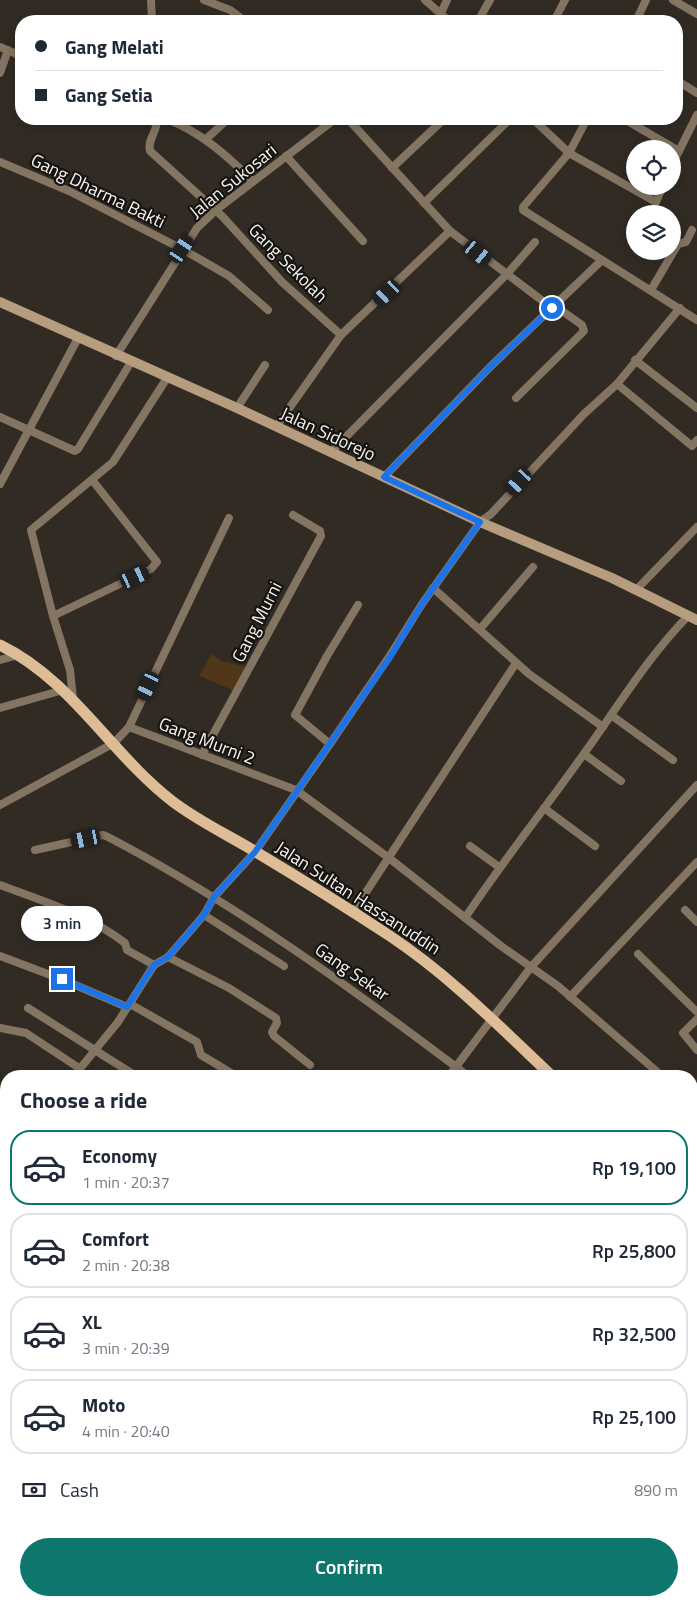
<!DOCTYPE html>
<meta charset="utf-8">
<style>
:root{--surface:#fff;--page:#f6f6f7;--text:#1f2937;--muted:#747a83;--line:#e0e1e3;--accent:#0f766e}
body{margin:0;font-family:"Titillium Web",sans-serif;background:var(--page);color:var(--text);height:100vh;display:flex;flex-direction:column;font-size:19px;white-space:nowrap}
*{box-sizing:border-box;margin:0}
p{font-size:16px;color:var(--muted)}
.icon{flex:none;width:28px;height:28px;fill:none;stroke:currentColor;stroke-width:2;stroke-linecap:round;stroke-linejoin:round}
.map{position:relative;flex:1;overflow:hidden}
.drawer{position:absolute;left:0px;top:1070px;width:698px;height:536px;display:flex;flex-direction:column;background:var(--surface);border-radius:20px 20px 0 0;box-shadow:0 2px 12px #0003}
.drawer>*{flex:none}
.hud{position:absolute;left:15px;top:15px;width:668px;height:110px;border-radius:20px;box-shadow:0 2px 12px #0003;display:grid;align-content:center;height:110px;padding:0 20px;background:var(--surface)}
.fabs{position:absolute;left:626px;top:140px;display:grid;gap:10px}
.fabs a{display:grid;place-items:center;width:55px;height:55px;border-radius:50%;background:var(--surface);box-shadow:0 2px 12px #0003;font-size:25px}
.end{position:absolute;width:22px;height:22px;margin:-11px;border:6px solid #1a73e8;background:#fff;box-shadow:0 0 0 2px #fff}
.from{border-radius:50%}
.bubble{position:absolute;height:35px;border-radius:18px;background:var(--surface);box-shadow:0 2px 12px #0003;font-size:16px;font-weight:600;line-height:35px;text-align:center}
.car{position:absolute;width:15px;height:30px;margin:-15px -8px;border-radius:6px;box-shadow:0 0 4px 1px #0007;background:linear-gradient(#222 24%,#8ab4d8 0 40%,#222 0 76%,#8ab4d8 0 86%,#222 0)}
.hud b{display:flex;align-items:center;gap:18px;height:48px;font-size:19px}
.hud b+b{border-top:1px solid var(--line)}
.hud i{width:12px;height:12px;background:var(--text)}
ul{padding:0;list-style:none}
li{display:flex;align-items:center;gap:15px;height:75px;margin:0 10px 8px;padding:0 10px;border:2px solid var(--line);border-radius:20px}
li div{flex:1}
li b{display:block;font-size:19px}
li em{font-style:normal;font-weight:600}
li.on{border-color:var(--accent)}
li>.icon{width:45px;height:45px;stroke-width:1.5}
h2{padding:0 20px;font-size:22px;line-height:60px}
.pay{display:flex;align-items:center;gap:12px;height:55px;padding:0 20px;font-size:19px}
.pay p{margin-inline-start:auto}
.primary-button{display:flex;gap:10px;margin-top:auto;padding:10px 20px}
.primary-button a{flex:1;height:58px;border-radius:30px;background:var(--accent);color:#fff;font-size:20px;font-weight:600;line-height:58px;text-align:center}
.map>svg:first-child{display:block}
.green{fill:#4f3718}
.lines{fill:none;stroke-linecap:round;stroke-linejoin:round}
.street{stroke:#847462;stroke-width:8}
.secondary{stroke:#b79d7f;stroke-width:10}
.primary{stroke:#debd96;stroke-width:11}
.route{stroke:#1a73e8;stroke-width:6}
.labels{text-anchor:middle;stroke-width:4.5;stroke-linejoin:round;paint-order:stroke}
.street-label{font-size:18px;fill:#f8f3ef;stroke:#161411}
</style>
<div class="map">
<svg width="697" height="1606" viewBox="0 0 697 1606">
<rect width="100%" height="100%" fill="#312b24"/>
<!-- green -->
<path class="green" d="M212,654L221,661L247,667L235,691L199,676Z"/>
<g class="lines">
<!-- street -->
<g class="street">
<path d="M151,0L152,21"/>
<path d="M204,0L230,10L245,21"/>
<path d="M425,0L449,21"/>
<path d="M673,0L697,14"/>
<path d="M441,13L447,0"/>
<path d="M478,21L490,0"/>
<path d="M554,21L565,0"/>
<path d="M636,21L646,0"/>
<path d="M0,47L21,56"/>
<path d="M0,73L8,50"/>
<path d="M676,80L697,93"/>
<path d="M157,119C158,131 147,139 150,151L223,217L282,282L341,335"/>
<path d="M167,119C202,133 226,155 253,181"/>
<path d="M348,119L450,231L552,308"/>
<path d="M533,119L569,153L656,202L663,186"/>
<path d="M587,119L569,153L523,207V210L697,320"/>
<path d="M624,119L679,151"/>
<path d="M206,139L228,119"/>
<path d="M286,156L363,241"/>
<path d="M0,162L69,191L182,249L229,276L268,310"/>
<path d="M672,165L697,115"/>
<path d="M392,168L444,119"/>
<path d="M424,203L510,119"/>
<path d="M651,290L678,244L686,242L692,230"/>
<path d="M116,356L197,228L216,210L335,119"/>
<path d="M635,360L697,408"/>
<path d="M617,384L692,446L697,440"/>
<path d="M516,398L584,331L582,325L555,306"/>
<path d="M237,408L265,365"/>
<path d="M0,417L75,451L78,449L131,362"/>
<path d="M276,427L341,335L450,231"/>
<path d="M331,452L506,275L535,242"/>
<path d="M384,477L490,367L602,260"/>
<path d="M0,484L78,338"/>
<path d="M433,588L529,674L603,727"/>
<path d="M636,590L697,527"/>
<path d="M53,616L151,569L157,562L93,481"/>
<path d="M480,629L533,567"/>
<path d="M0,660L19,655"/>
<path d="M73,699L70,670L53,616L31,530L113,462L167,378"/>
<path d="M0,708L63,690"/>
<path d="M611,715L673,760"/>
<path d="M129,727L229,518"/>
<path d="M330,744L295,715L327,656L358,605"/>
<path d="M584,754L621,781"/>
<path d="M202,755L321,536L320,531L293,515"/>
<path d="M0,805L114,743L129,727L296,790L389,858L501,946L558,986L662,1076"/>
<path d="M544,808L595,846"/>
<path d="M470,846L499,867"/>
<path d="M35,850L103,835L108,837C236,904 353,989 468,1076"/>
<path d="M0,885C42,901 89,915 125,943L127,950L154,965"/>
<path d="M685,910L697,922"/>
<path d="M353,912L516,663"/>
<path d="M204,915L284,966"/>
<path d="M465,918C502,862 544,810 583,755C617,708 647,658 688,616"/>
<path d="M638,954L697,1012"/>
<path d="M0,956L61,979L127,1007"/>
<path d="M168,957L229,988L276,1018L277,1023L272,1032L274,1036L310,1065"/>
<path d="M570,997L697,862"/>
<path d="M130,1004L197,1042L201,1055L236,1076"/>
<path d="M28,1008L136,1076"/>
<path d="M697,1019L683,1033L697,1050"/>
<path d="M0,1028L26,1033L79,1068"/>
<path d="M74,1076L118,1022L154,965L168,957L204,915L214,897L255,852L330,744L389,657L422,604L480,522L491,514L584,414L617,384L680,308"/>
<path d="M449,1076L531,967L697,785"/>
<path d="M691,1102L697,1107"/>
<path d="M0,1106L6,1109"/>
<path d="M691,1146L697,1140"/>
<path d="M0,1172L6,1164"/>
<path d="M0,1263L6,1266"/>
<path d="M691,1323L697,1328"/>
<path d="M0,1359L6,1362"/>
<path d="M691,1398L697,1403"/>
<path d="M0,1455L6,1458"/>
<path d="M691,1456L697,1462"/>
<path d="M0,1502L6,1496"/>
<path d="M691,1541L697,1545"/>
<path d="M0,1584L6,1588"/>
<path d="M26,1600L37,1606"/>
<path d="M163,1600L172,1606"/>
<path d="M241,1600L250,1606"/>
<path d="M319,1600L324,1606"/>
<path d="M500,1600L506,1606"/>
<path d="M625,1600L631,1606"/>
<path d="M17,1606L22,1600"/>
<path d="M196,1606L199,1600"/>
<path d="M295,1606L301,1600"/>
<path d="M417,1606L423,1600"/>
</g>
<!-- secondary -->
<g class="secondary">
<path d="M0,302L237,408L480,522L612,578L697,620"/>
<path d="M691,1484L697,1478"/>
<path d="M574,1606L580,1600"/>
</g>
<!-- primary -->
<g class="primary">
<path d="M0,645C72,680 110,753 172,801C198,821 228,835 256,852C301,879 346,907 390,936C450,976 500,1027 552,1076"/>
<path d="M691,1208L697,1213"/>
</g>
</g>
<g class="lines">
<!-- route -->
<path class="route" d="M62,979L127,1007L154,965L168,957L204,915L214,897L255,852L338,732L390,657L422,604L480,522L384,477L490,367L552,308"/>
</g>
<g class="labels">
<!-- street labels -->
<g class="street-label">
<text transform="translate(233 181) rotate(-39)" y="6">Jalan Sukosari</text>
<text transform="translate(98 191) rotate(26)" y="6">Gang Dharma Bakti</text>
<text transform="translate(288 263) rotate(45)" y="6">Gang Sekolah</text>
<text transform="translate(328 434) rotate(25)" y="6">Jalan Sidorejo</text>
<text transform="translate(257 622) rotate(-63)" y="6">Gang Murni</text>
<text transform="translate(207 741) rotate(21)" y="6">Gang Murni 2</text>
<text transform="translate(358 898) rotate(33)" y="6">Jalan Sultan Hassanuddin</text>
<text transform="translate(352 972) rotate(35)" y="6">Gang Sekar</text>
</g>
</g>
</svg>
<div class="fabs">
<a><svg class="icon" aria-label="locate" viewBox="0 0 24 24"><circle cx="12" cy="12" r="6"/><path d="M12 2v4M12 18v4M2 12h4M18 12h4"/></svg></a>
<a><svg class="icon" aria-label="layers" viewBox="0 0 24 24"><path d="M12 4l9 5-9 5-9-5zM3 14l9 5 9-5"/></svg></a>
</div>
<i class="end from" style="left:552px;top:308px"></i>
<i class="end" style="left:62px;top:979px"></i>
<div class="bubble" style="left:21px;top:906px;width:82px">3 min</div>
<i class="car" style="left:182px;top:249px;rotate:34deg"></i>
<i class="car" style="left:478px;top:253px;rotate:129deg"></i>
<i class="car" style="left:387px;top:293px;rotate:227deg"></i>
<i class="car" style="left:519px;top:482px;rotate:222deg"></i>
<i class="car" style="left:135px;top:577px;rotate:65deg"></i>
<i class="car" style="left:148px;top:686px;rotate:205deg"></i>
<i class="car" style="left:86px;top:839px;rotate:258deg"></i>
<div class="hud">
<b><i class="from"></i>Gang Melati</b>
<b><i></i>Gang Setia</b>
</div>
<section class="drawer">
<h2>Choose a ride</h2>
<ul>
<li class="on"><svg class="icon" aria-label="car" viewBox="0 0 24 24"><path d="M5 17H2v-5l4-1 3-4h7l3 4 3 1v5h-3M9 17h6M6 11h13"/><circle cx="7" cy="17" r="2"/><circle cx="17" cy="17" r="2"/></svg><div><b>Economy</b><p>1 min · 20:37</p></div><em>Rp 19,100</em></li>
<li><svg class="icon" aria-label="car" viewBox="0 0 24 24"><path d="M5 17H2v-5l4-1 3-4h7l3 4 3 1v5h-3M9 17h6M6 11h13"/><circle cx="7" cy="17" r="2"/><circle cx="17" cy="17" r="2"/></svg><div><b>Comfort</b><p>2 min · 20:38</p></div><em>Rp 25,800</em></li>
<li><svg class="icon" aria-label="car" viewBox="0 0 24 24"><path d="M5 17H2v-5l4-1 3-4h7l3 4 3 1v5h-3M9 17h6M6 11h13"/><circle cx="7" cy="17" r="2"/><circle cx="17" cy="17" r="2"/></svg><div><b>XL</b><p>3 min · 20:39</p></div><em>Rp 32,500</em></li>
<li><svg class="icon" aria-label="car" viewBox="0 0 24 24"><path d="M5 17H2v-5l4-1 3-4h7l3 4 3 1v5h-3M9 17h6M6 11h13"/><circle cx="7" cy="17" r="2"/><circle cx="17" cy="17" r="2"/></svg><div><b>Moto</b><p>4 min · 20:40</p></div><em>Rp 25,100</em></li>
</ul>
<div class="pay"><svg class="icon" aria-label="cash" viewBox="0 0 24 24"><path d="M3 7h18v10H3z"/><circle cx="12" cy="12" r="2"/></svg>Cash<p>890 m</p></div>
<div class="primary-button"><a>Confirm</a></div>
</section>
</div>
